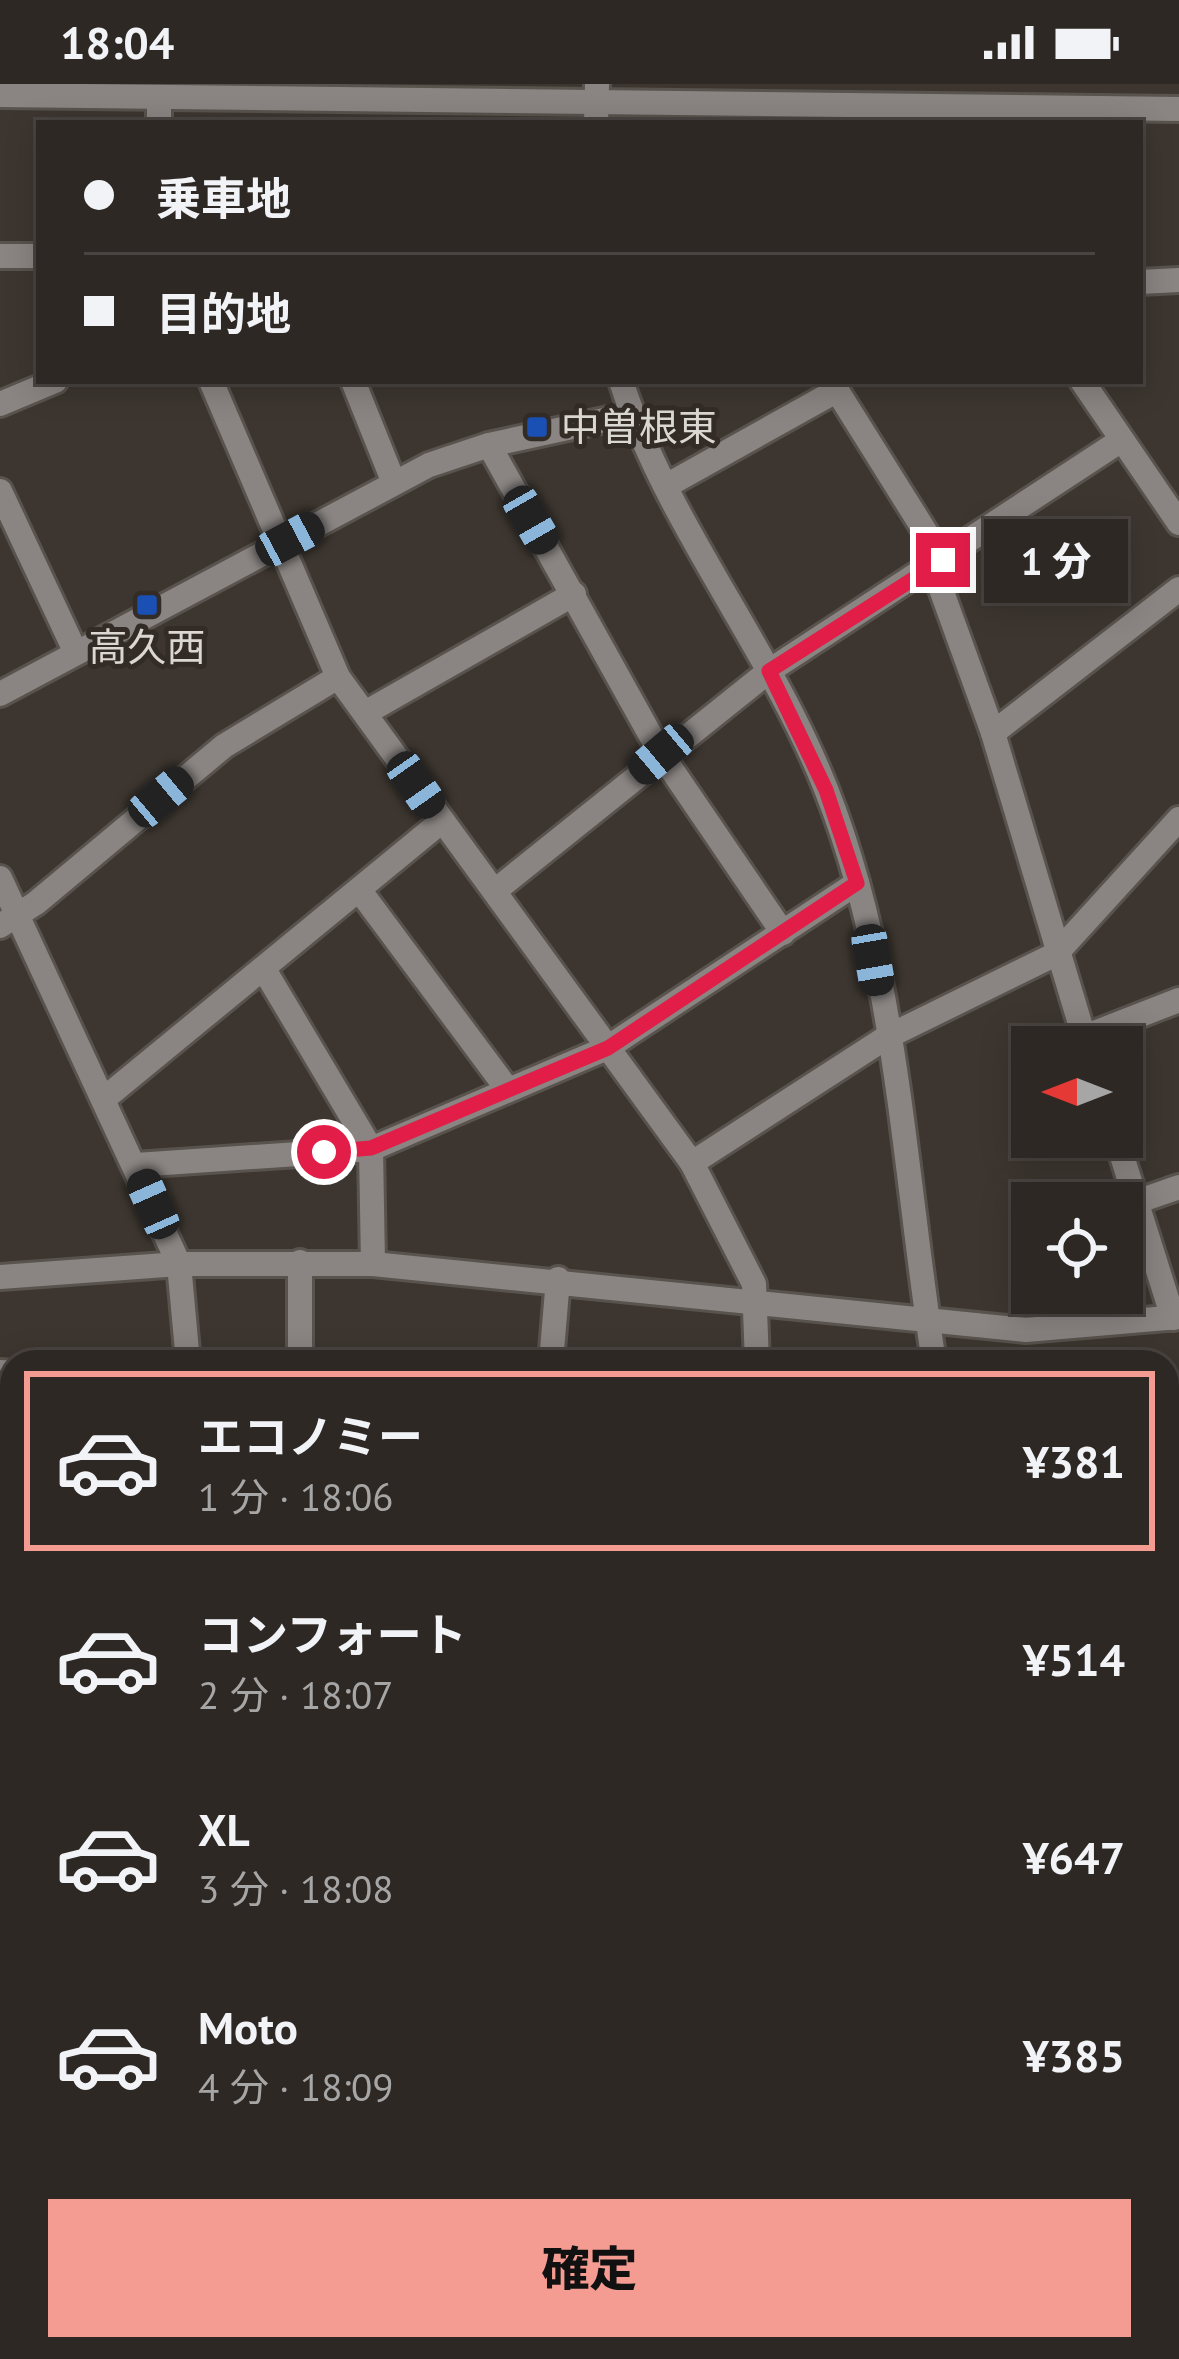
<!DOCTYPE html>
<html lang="ja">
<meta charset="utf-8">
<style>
:root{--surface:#2e2824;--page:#36302c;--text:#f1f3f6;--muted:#a7a6a6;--line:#494441;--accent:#f59c92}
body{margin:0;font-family:"PT Sans","Noto Sans JP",sans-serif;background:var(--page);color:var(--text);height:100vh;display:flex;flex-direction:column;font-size:45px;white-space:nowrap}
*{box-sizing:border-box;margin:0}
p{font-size:39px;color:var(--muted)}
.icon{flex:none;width:66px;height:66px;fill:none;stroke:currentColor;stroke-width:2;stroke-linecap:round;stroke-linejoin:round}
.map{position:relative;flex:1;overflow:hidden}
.side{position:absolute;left:0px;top:1266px;width:1179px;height:1011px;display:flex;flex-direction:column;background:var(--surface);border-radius:36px 36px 0 0;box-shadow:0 6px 30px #0003,0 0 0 3px var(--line)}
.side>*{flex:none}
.top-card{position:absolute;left:36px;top:36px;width:1107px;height:264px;border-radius:0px;box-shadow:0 6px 30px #0003,0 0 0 3px var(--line);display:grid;align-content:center;height:264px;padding:0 48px;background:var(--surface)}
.needle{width:78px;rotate:270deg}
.tools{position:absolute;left:1011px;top:942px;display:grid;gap:24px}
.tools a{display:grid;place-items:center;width:132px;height:132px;border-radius:0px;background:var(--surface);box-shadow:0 6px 30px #0003,0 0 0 3px var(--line);font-size:60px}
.end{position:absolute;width:54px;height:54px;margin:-27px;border:15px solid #e11d48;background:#fff;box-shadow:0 0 0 6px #fff}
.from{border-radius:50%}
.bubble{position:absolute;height:84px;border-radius:0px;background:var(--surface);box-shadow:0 6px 30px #0003,0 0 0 3px var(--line);font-size:39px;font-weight:800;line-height:84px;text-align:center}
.car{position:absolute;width:36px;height:72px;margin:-36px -18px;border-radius:15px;box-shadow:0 0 9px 3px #0007;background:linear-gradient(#222 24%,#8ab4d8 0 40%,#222 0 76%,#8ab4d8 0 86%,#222 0)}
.top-card b{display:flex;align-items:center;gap:42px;height:114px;font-size:45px}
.top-card b+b{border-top:3px solid var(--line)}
.top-card i{width:30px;height:30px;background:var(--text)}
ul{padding:21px 0 0;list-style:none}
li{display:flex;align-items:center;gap:36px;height:180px;margin:0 24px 18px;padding:0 24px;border:6px solid transparent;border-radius:0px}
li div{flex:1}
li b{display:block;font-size:45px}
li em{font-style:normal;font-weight:800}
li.on{border-color:var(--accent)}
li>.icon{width:108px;height:108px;stroke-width:1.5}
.cta{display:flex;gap:24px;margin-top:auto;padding:24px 48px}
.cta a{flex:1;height:138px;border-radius:0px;background:var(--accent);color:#111;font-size:48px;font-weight:800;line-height:138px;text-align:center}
.status{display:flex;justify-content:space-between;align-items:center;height:84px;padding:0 60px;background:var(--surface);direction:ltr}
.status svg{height:33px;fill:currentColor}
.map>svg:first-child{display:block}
.water{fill:#0d2536}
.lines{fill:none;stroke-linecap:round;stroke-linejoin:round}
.stream{stroke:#0d2536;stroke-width:6}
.minor-casing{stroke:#59534d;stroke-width:30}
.minor{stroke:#8a8583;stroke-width:24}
.route{stroke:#e11d48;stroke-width:15}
.transit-dot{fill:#1a4fb4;stroke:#332c26;stroke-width:4.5}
.labels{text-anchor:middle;stroke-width:10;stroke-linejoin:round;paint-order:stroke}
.poi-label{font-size:39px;fill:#dbd7d3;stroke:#332c26;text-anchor:start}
</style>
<div class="status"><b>18:04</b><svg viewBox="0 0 49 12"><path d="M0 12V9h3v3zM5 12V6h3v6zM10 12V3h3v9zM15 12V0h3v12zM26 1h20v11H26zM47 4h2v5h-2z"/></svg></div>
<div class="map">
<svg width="1179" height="2275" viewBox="0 0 1179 2275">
<rect width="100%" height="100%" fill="#3d3630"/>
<!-- water -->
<g class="water">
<path d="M0,1501L12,1504V1811L0,1809Z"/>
<path d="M1179,1542V1881L1167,1883V1545Z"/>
</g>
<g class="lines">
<!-- stream -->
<path class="stream" d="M19,2275L20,2265"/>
<defs>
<g id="minor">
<path d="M0,11L1179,25"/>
<path d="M159,14V39"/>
<path d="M596,39L597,0"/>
<path d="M0,172H39"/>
<path d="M1140,198L1179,196"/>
<path d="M211,297L338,593L692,1079L754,1200L757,1278"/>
<path d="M353,297L394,399"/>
<path d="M621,297C668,442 770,563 826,705C897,884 904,1089 934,1278"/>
<path d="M831,297L943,476"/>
<path d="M1082,297L1179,439"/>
<path d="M0,320L55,297"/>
<path d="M489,361L661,670L783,849"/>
<path d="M666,402L836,307"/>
<path d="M0,407L76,569"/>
<path d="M933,483L993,649L1087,963"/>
<path d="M0,610L429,381L489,361L632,330"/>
<path d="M365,629L574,510"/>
<path d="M993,649L1179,505"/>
<path d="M0,794L179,1180L188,1278"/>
<path d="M496,806L769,587L1120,357"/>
<path d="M360,807L508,1006"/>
<path d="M0,842L36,819L224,662L338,593"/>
<path d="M265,887L371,1065L373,1180"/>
<path d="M1084,953L1179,916"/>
<path d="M105,1014L442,737"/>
<path d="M1116,1053L1173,1234"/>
<path d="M692,1079L887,953L1056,870L1179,735"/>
<path d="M136,1081L371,1065L607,964L857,799"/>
<path d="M1136,1118L1179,1103"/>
<path d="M300,1178V1278"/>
<path d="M0,1193L179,1180H373L1026,1246L1179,1233"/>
<path d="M551,1278L558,1195"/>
<path d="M0,1288L12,1289"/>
<path d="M0,1427L12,1429"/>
<path d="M1167,1433L1179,1431"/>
<path d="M0,2123H12"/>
<path d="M1167,2196L1179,2193"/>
<path d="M127,2265L131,2275"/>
<path d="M937,2265L940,2275"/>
<path d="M1078,2265L1080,2275"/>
<path d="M379,2275L494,2269L581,2275"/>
<path d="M716,2275L750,2265"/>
</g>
</defs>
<!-- minor casing -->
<use href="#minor" class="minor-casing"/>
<!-- minor -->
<use href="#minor" class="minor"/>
</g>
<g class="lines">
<!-- route -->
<path class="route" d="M324,1068L371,1064L608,964L857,799L826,706L769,587L943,476"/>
</g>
<!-- markers -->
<g class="transit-dot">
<rect x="525" y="331" width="24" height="24" rx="6"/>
<rect x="135" y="509" width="24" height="24" rx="6"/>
</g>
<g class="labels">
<!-- poi labels -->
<g class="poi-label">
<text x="561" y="357">中曽根東</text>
<text x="147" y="577" text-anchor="middle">高久西</text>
</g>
</g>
</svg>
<div class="tools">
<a><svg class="needle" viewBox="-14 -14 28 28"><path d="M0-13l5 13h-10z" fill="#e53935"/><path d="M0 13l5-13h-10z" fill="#a7a6a6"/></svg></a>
<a><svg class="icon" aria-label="locate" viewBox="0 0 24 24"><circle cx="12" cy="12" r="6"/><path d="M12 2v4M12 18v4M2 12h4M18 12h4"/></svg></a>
</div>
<i class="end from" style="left:324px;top:1068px"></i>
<i class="end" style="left:943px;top:476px"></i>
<div class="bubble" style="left:984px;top:435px;width:144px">1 分</div>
<i class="car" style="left:531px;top:436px;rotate:150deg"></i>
<i class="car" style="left:290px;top:455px;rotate:62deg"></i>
<i class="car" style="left:661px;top:670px;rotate:230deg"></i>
<i class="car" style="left:416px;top:701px;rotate:145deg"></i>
<i class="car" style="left:161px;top:713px;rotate:50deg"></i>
<i class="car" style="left:873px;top:876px;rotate:170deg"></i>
<i class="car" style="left:153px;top:1120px;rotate:336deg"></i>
<div class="top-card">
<b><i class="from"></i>乗車地</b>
<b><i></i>目的地</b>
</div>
<section class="side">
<ul>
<li class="on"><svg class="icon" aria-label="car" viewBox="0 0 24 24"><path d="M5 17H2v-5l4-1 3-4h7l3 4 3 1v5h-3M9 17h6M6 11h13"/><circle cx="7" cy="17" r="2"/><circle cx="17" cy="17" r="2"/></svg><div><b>エコノミー</b><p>1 分 · 18:06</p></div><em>¥381</em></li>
<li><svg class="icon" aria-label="car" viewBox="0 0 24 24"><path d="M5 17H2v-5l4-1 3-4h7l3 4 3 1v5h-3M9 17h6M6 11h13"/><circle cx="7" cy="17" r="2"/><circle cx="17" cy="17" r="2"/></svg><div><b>コンフォート</b><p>2 分 · 18:07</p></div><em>¥514</em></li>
<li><svg class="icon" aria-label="car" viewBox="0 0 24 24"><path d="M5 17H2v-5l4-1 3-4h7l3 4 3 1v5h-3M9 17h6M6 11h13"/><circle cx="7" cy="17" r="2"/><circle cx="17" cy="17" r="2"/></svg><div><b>XL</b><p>3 分 · 18:08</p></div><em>¥647</em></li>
<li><svg class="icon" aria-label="car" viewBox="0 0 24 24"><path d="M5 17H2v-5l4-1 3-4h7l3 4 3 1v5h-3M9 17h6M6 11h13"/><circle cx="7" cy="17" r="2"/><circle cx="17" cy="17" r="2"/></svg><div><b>Moto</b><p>4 分 · 18:09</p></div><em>¥385</em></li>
</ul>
<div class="cta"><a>確定</a></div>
</section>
</div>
